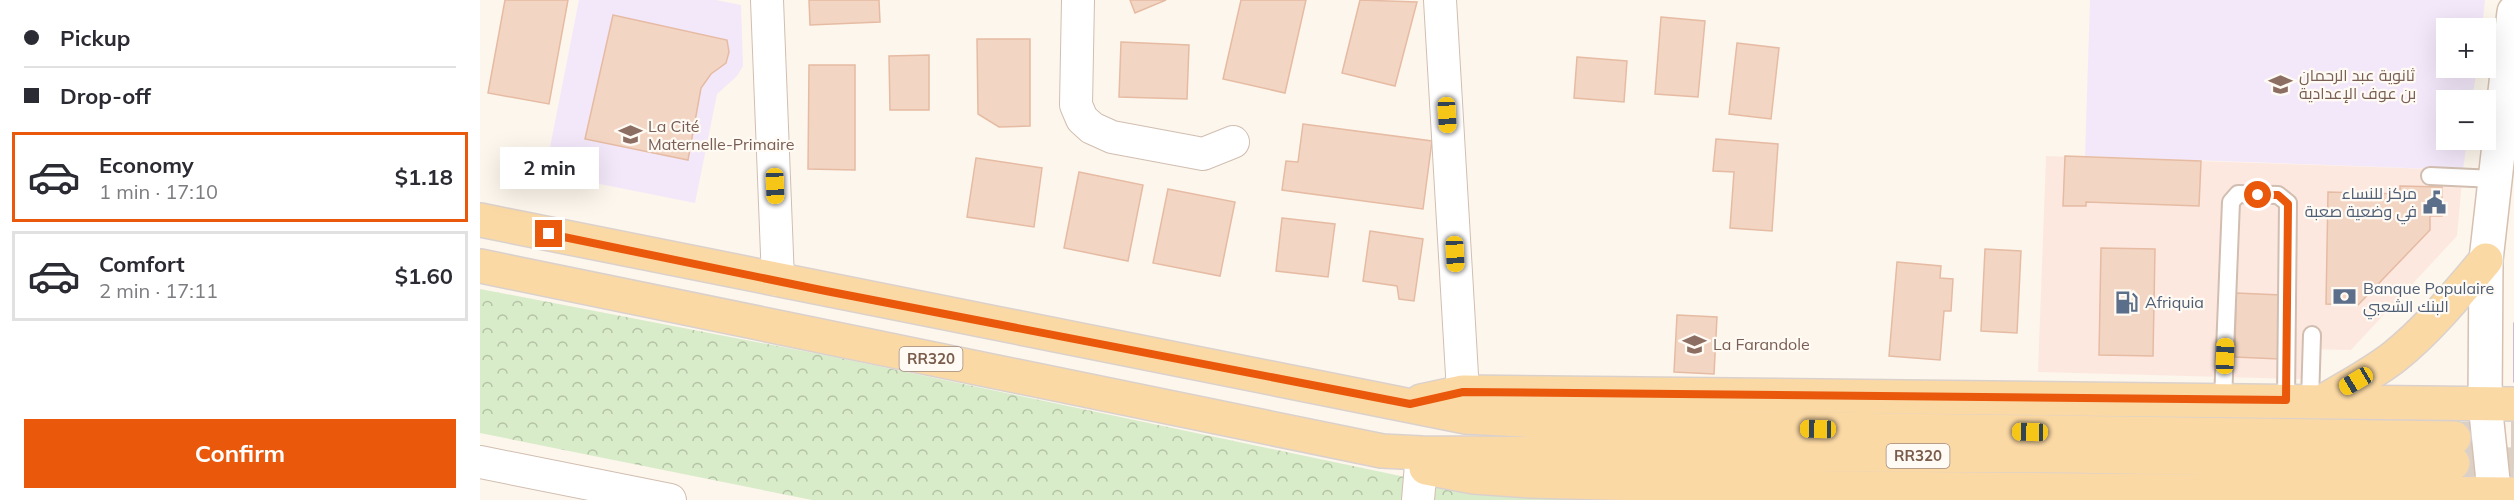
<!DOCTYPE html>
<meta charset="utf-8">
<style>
:root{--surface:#fff;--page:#f2f2f3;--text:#2b2b33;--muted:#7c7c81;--line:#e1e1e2;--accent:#ea580c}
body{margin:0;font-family:Mulish,Cairo,sans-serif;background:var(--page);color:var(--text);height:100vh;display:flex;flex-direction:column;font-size:22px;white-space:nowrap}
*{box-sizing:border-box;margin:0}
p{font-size:20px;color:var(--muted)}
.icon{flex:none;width:33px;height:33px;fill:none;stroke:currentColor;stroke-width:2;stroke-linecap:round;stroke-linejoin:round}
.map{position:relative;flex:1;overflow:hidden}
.side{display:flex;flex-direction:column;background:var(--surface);width:480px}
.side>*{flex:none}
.banner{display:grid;align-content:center;height:132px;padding:0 24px;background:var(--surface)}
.controls{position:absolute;left:1956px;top:18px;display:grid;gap:12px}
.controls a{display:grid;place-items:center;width:60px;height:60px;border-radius:0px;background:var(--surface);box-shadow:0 6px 24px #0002;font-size:30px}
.end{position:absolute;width:27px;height:27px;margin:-14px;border:8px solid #ea580c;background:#fff;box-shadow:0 0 0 3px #fff}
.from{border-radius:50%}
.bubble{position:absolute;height:42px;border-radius:0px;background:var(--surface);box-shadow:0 6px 24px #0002;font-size:20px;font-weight:700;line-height:42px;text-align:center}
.car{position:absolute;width:18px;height:36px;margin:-18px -9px;border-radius:8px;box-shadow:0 0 4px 2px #0007;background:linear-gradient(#f5c518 24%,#345 0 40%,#f5c518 0 76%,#345 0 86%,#f5c518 0)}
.banner b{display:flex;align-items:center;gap:21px;height:57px;font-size:22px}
.banner b+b{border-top:2px solid var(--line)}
.banner i{width:15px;height:15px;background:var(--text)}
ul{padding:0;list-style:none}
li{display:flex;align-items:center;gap:18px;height:90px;margin:0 12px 9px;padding:0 12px;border:3px solid var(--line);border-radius:0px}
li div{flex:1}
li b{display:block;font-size:22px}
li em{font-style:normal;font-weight:700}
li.active{border-color:var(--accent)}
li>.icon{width:54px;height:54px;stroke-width:1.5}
.action{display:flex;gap:12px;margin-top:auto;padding:12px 24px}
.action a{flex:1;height:69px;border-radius:0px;background:var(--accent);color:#fff;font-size:24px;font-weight:700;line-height:69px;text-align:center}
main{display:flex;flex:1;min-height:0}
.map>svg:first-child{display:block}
.commercial{fill:#fde8e0}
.education{fill:#f3e8fa}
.forest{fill:url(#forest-crowns)}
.building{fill:#f3d5c3;stroke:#e6bba3;stroke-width:1.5}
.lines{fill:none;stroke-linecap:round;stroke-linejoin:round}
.primary-tunnel{stroke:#dcd0c4;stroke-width:33;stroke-dasharray:33 16;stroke-linecap:butt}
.lane-casing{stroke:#d1beb0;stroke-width:20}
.street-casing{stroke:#d1beb0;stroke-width:34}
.secondary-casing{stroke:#d6c0b0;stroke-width:36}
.primary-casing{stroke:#dad1cd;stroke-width:36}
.lane{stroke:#fff;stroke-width:16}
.street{stroke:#fff;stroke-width:32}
.secondary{stroke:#fff;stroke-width:33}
.primary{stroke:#fbd9a5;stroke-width:33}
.tram{stroke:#b9a8c9;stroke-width:1.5}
.route{stroke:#ea580c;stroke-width:8}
.labels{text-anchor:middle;stroke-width:4.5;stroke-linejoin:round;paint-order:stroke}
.shield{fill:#fffaf3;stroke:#a28b7f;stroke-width:1.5}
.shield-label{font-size:15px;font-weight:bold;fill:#7a5c4d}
.education-label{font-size:16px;fill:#785e54;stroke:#fffaf3;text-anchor:start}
.service-label{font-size:16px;fill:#4e5e75;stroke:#fffaf3;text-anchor:start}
</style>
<main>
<section class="side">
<div class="banner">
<b><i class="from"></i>Pickup</b>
<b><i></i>Drop-off</b>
</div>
<ul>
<li class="active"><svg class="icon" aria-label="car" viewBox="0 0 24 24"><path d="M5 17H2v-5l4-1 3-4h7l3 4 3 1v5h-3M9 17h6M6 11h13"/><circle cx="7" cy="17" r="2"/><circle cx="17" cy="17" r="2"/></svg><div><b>Economy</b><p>1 min · 17:10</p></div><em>$1.18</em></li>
<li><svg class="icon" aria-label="car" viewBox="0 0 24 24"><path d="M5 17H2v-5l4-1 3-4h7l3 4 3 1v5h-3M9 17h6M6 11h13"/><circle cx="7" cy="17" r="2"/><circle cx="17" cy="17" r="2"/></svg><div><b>Comfort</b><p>2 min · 17:11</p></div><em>$1.60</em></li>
</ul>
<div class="action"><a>Confirm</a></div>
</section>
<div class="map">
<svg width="2034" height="500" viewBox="0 0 2034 500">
<defs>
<pattern id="forest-crowns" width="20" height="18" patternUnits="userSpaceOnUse" patternTransform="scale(1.5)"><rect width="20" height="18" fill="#d8ecc9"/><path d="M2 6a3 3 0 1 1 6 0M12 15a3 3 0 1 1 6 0" fill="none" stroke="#b4c2a5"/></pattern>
</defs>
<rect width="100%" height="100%" fill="#fdf6ec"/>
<!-- commercial -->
<path class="commercial" d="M1566,156L1983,170L1977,236L1871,350L1822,349L1821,379L1558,372Z"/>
<!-- education -->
<g class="education">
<path d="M99,0H236L261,5L263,66L257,76L237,94L215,203L65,173Z"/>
<path d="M1610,0H2005L2002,28H1966V68H1997L1992,100H1966V140H1987L1983,170L1605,156Z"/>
</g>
<!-- forest -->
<path class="forest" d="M0,289L355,357L968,486L1382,500H332L0,433Z"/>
<!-- building -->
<g class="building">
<path d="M25,0H88L69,104L8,93Z"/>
<path d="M329,0H399L400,22L330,25Z"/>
<path d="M650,0H686L655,13Z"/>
<path d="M761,0H826L805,93L743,79Z"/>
<path d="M880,0L937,2L915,86L862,73Z"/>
<path d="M133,15L247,40L249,52L246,63L231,74L221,88L208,160L105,139Z"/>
<path d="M1181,17L1225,21L1218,97L1175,94Z"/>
<path d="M497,39H550V126L519,127L498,114Z"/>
<path d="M641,42L709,45L707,99L639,97Z"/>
<path d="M1257,43L1299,48L1291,119L1249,114Z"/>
<path d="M449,55V110H410L409,56Z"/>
<path d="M1097,57L1147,61L1144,102L1094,98Z"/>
<path d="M329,65H375V170L328,169Z"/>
<path d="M823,124L952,141L943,209L802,190L806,161L818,162Z"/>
<path d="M1236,139L1298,144L1292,231L1250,228L1254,172L1233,171Z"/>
<path d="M1585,156L1721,161L1719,206L1606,202V206H1583Z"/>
<path d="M496,158L562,168L554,227L487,217Z"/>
<path d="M599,172L663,185L648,261L584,248Z"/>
<path d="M1920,186L1962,187V216H1950V230L1878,305L1846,304L1848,192L1920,194Z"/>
<path d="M688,189L755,202L740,276L673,263Z"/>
<path d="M802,218L855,224L848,277L796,271Z"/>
<path d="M890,231L943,239L934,301L919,299L917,286L883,281Z"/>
<path d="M1621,248L1675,249L1673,356L1619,355Z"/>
<path d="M1505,249L1541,251L1537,333L1501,331Z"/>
<path d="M1417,262L1461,266L1460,278L1473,279L1471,311H1464L1460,360L1409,356Z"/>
<path d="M1756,293L1801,295L1799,359L1755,357Z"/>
<path d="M1197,315L1237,317L1234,374L1194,372Z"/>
</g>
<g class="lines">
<!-- primary-tunnel -->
<g class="primary-tunnel">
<path d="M1982,438H2034"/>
<path d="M1973,463L2034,464"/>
</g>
<defs>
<g id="lane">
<path d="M1950,176L2015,179"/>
<path d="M1743,400L1751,202L1758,194L1798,195L1808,203L1806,400"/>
<path d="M1830,401L1832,335"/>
</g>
<g id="street">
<path d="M287,0L298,280"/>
<path d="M598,0L596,105L602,119L612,128L632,137L723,154L753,142"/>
<path d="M960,0L983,392"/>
<path d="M0,462L190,500"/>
<path d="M938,500L942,453"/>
</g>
<path id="secondary" d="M2015,500L2005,403L2006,260L2034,12"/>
<g id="primary">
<path d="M0,220L986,417L1149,426L1974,438"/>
<path d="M0,266L902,451L942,453L1588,456L1973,463"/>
<path d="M941,401L983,392L2034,404"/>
<path d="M1844,401C1867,387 1892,374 1914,357C1949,329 1977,294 2006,260"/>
<path d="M946,468L994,477L1050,481L1280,487L2034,494"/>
</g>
</defs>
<!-- lane casing -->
<use href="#lane" class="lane-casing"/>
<!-- street casing -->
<use href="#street" class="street-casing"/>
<!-- secondary casing -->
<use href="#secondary" class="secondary-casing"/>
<!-- primary casing -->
<use href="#primary" class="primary-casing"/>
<!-- lane -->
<use href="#lane" class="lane"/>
<!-- street -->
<use href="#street" class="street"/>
<!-- secondary -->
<use href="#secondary" class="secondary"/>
<!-- primary -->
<use href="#primary" class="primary"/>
<!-- tram -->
<path class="tram" d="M2034,323V382"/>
</g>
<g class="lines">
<!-- route -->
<path class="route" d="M69,234L346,291L930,404L983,392L1806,400L1808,204L1798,195H1778"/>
</g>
<!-- icons -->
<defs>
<symbol id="school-bare" viewBox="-9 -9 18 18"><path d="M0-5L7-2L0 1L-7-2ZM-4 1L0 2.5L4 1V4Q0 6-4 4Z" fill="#8d6e63" stroke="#fffaf3" stroke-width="2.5" paint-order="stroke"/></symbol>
<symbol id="civic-bare" viewBox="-9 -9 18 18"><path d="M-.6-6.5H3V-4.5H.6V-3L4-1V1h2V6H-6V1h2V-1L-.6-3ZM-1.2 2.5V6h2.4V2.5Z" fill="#5c6f8a" stroke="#fffaf3" stroke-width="2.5" paint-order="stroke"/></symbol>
<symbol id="bank-bare" viewBox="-9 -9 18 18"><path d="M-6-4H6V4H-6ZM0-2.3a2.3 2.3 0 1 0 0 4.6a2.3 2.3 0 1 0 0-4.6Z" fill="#5c6f8a" stroke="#fffaf3" stroke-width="2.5" paint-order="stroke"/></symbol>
<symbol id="fuel-bare" viewBox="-9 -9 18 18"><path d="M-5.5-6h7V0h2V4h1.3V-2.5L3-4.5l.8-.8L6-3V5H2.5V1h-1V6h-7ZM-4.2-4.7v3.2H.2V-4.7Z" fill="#5c6f8a" stroke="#fffaf3" stroke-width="2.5" paint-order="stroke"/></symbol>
</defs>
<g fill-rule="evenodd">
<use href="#school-bare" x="1784" y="68" width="33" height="33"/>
<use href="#school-bare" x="134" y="118" width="33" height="33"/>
<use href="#civic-bare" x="1938" y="186" width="33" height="33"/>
<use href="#bank-bare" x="1848" y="280" width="33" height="33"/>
<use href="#fuel-bare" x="1630" y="286" width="33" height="33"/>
<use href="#school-bare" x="1198" y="328" width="33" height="33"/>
</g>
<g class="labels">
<!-- shield labels -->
<g class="shield">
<rect x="419.5" y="347" width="63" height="24" rx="4.5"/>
<rect x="1406.5" y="444" width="63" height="24" rx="4.5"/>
</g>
<g class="shield-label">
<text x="451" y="364">RR320</text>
<text x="1438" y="461">RR320</text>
</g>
<!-- education labels -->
<g class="education-label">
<text x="1819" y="81">ثانوية عبد الرحمان<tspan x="1819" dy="18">بن عوف الإعدادية</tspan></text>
<text x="168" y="132">La Cité<tspan x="168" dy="18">Maternelle-Primaire</tspan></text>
<text x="1233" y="350">La Farandole</text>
</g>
<!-- service labels -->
<g class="service-label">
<text x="1937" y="199" text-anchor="end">مركز للنساء<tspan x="1937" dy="18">في وضعية صعبة</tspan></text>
<text x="1883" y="294">Banque Populaire<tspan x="1883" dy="18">البنك الشعبي</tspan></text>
<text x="1665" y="308">Afriquia</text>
</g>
</g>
</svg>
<div class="controls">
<a>+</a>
<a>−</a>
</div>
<i class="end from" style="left:1778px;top:195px"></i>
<i class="end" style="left:69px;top:234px"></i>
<div class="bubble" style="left:20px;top:147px;width:99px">2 min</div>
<i class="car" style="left:967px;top:115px;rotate:177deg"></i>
<i class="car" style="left:295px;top:186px;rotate:178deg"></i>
<i class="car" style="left:975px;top:254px;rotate:177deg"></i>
<i class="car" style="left:1745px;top:356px;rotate:2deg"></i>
<i class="car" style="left:1876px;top:381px;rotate:239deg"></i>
<i class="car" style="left:1338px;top:429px;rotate:271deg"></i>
<i class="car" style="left:1550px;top:432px;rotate:271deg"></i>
</div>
</main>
